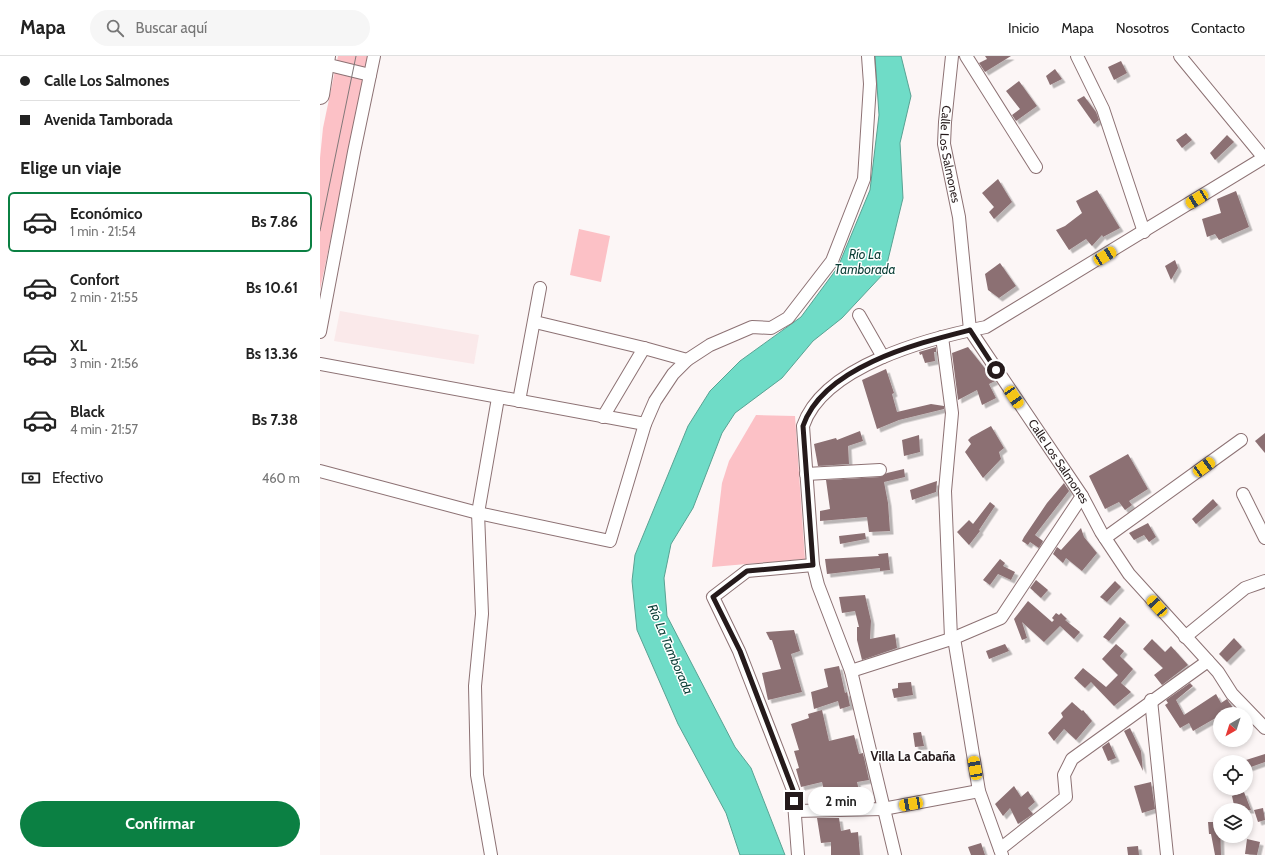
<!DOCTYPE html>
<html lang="es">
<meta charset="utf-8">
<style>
:root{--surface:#fff;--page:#f6f6f6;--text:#222;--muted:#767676;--line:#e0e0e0;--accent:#0b8043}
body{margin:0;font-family:Cabin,sans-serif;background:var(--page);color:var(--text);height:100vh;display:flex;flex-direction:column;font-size:15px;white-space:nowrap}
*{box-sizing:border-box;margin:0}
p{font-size:13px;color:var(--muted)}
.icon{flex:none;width:22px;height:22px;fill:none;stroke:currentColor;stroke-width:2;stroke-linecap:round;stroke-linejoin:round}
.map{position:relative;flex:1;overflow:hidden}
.details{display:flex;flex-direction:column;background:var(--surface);width:320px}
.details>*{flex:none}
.guide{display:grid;align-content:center;height:88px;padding:0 20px;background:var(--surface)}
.needle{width:26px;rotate:219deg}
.buttons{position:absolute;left:893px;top:651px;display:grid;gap:8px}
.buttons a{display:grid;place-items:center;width:40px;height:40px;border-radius:50%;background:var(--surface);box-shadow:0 2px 6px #0003;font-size:20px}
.end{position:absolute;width:18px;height:18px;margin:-9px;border:5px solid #251a1b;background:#fff;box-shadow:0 0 0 2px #fff}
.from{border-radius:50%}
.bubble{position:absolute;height:28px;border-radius:14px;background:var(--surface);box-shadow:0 2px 6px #0003;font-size:13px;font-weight:700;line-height:28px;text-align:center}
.car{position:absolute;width:12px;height:24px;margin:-12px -6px;border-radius:5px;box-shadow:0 0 3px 1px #0007;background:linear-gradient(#f5c518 24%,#345 0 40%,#f5c518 0 76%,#345 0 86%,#f5c518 0)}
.guide b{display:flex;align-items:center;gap:14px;height:38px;font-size:15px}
.guide b+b{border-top:1px solid var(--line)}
.guide i{width:10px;height:10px;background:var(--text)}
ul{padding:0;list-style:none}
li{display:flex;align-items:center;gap:12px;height:60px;margin:0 8px 6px;padding:0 12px;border:2px solid transparent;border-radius:6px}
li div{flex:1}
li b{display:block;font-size:15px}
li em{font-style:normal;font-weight:700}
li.selected{border-color:var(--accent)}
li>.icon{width:36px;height:36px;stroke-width:1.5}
h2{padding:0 20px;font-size:18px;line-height:48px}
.pay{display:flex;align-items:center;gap:10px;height:44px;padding:0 20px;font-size:15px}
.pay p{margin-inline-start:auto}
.button{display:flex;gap:8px;margin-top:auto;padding:8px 20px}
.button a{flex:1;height:46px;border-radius:24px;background:var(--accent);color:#fff;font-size:16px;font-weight:700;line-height:46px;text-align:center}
header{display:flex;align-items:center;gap:24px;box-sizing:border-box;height:56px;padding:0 20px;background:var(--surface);border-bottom:1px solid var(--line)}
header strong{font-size:19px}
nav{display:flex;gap:22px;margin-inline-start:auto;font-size:14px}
.search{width:280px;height:36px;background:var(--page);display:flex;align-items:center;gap:10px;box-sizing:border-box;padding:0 14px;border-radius:22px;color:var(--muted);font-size:15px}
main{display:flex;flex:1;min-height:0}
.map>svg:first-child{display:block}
.built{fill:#fae9ea}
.green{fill:#fcc1c6}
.water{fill:#6fdcc7;stroke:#59a293}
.building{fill:#8c7073;filter:url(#shadow)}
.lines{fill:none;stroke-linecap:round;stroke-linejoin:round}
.minor-casing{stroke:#8d7274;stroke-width:14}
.highway-casing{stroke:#8d7274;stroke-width:20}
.minor{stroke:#fff;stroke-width:12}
.highway{stroke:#fff;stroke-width:18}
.tram{stroke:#817879;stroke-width:1}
.route{stroke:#251a1b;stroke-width:5}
.labels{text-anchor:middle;stroke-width:3;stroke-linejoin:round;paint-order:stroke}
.street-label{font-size:12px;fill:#251a1b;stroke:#fff}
.water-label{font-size:13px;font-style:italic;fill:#0a3e36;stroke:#fff}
.neighbourhood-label{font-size:13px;font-weight:bold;fill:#251a1b;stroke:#fff}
</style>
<header>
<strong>Mapa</strong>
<div class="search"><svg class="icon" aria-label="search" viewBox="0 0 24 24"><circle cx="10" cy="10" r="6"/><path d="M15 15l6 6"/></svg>Buscar aquí</div>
<nav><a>Inicio</a><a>Mapa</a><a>Nosotros</a><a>Contacto</a></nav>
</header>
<main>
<section class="details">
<div class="guide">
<b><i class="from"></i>Calle Los Salmones</b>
<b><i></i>Avenida Tamborada</b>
</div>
<h2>Elige un viaje</h2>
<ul>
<li class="selected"><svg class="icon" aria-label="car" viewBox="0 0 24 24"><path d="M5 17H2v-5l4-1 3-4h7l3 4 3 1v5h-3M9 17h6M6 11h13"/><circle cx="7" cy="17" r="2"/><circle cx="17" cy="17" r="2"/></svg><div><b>Económico</b><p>1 min · 21:54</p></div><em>Bs 7.86</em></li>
<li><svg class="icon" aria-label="car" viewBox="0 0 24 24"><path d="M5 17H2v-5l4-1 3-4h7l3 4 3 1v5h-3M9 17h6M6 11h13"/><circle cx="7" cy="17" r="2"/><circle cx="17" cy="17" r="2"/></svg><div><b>Confort</b><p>2 min · 21:55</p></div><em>Bs 10.61</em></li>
<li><svg class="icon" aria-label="car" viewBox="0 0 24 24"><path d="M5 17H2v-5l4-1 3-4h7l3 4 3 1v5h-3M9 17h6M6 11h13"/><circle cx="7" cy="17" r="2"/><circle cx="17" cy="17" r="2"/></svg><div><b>XL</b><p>3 min · 21:56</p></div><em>Bs 13.36</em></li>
<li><svg class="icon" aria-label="car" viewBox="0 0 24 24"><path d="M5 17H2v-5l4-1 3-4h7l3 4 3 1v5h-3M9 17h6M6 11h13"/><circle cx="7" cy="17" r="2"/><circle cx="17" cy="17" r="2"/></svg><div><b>Black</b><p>4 min · 21:57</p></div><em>Bs 7.38</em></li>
</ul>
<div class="pay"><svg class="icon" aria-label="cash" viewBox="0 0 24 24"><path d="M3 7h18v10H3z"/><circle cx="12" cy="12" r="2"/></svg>Efectivo<p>460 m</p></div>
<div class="button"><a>Confirmar</a></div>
</section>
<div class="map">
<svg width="945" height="799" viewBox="0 0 945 799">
<defs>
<filter id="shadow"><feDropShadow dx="3.5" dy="3.5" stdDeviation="0" flood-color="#0004"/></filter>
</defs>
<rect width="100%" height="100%" fill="#fcf6f6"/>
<!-- built -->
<path class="built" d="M20,255L159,279L154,308L14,285Z"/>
<!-- green -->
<g class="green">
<path d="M18,0H49L0,234V102L3,72Z"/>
<path d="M259,173L290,180L281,226L250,219Z"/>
<path d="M436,359L475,360L485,503L392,511L402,427L409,405Z"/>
</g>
<!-- water -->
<path class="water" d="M555,0H581L591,40L580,87L583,142L565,216L522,262L493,285L462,322L415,357L402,377L373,452L351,488L344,522L347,560L415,691L431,712L465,799H420L406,757L358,668L317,574L312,525L315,499L368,370L390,335L420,305L481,261L518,211L550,134L559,59Z"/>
<!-- building -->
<g class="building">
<path d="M665,0H691L665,16L659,7L667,3Z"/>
<path d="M801,5L807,17L794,24L788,11Z"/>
<path d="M735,13L742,23L730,29L726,20Z"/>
<path d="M699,25L717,50L696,65L692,59L700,53L686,35Z"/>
<path d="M764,40L776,56L779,64L774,68L757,44Z"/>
<path d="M866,77L872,84L862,92L856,84Z"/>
<path d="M907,79L914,86L895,104L890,97Z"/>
<path d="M678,123L692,146L674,163L669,156L674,151L662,137Z"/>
<path d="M777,134L800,172L783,181L782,179L772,190L766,183L749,194L736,174L745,170L762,157L756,145Z"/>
<path d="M916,135L929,171L899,184L895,178L887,181L882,163L901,157L897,143Z"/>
<path d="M855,204L858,212L851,224L845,210Z"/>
<path d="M680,207L696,230L679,242L668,234L665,218Z"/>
<path d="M616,291V296H614L615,305L605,307L602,298L600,299L599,296Z"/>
<path d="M648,291L675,325L669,328L676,342L662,349L657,334L638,344L632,297Z"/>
<path d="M566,313L574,337L572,338L577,356L611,348L624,350V353L579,364L557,373L542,324Z"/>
<path d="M671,370L684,392L679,396L681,403L663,422L645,396L651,388L648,384L651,381Z"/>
<path d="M540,375L543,385L528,390L529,408L498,410L494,388L516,382L517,384Z"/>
<path d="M945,377V397L935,385Z"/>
<path d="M599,379L600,396L584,400L582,384Z"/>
<path d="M808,398L828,433L809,445L812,449L805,454L799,446L785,453L769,420Z"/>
<path d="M584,413L585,421L564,426L568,447L570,475L549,476L547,461L500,465V455L510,453L506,424L560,421L567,417Z"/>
<path d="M617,425L616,436L592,444L590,434Z"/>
<path d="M744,427L749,435L715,479L723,485L719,492L710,486L708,489L702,485L704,481L727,447Z"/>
<path d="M893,443L898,449L876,468L872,463Z"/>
<path d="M670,446L675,450L659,474L660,475L649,489L637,476L649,464L653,468Z"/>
<path d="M828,467L836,481L829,486L824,479L814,484L809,477Z"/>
<path d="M761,472L764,481L777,497L762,515L746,502L743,507L733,498L737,491L741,494Z"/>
<path d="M545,477L546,483L520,488L519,480Z"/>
<path d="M568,497L570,514L560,515V512L507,518L505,503L559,500L558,498Z"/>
<path d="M680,503L685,507L683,510L695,516L691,524L678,518L670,529L663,524Z"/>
<path d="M716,524L728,534L721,542L710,532Z"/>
<path d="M795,525L801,531L787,546L780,541Z"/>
<path d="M545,539L551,565L550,583L575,578L577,592L542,604L537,584V571H539L535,555L522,557L519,541Z"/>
<path d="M708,545L732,566L734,564L732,562L736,557L739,559L741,557L747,563L745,564L760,576L754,583L740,570L724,586L702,566L707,582L702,584L694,563Z"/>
<path d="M800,561L806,566L789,585L783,581Z"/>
<path d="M474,574L480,595L471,598L482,636L448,644L442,617L461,613L452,584H450L446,576Z"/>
<path d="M914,582L922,591L907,606L899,598Z"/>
<path d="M832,583L845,596L851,590L868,609L842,629L834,619L843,612L823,593Z"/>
<path d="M685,588L689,595L669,603L666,595Z"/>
<path d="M796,588L804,595L800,600L813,613L801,627L811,636L794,650L771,626L765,632L754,622L763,612L786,631L798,619L782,603Z"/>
<path d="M519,610L525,637L527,636L530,650L520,653L518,645L494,653L491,636L508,631L504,613Z"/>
<path d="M591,626L593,639L574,642L572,633L578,632V627Z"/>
<path d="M870,627L873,630L856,644L864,659L896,638L901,647L907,643L913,652L873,675L869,667L860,672L845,649L848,647L846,644Z"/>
<path d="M752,646L762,655L763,654L772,665L756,684L744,673L734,685L728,677L743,661L741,657Z"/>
<path d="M502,654L509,685L534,679L539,698L543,697L549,724L537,726L541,743L507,747L502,726L481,731L476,713L479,712L474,695L479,694L471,668L489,662L488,658Z"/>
<path d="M810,672L821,695L823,715L804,675Z"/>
<path d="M601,676L604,690L595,691L593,677Z"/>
<path d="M789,686L796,702L788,705L782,691Z"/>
<path d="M945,698V706L928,712L926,704Z"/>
<path d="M831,726L835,753L822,757L814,730Z"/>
<path d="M694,730L701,741L708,735L715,746L708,752L713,758L698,768L690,752L683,760L675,748Z"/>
<path d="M924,736L931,754H915L912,740Z"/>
<path d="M943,752L945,764L938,766L934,754Z"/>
<path d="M497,762H519L521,775L530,773L531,777L538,776L540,799H511V786L501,787Z"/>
<path d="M888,766H900L901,799H895L891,778H889Z"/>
<path d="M927,783L940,786L937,799L925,798Z"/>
<path d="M661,787L665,799H651L648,791Z"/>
<path d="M818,790L819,799H808L807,791Z"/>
</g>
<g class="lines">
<defs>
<g id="minor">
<path id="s1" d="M632,0L625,66L624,88L639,161L650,274L762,440L781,476L809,518L898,616L912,638L945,672"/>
<path d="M646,0L716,111"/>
<path d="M757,0L783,53L824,176"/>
<path d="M860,0L944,102"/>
<path d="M5,8L50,19"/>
<path d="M539,259L563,301"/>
<path d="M215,266L324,292L367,304"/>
<path d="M0,276L34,96L54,0"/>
<path d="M622,281L632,357L625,435L631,582"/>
<path d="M0,308L325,368"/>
<path d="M199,345L220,232"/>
<path d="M283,361L324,292"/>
<path d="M0,415L158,457L290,485L325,368L335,345L353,318L367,304L390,289L432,271L451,272L468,262L512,205L544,123L550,28L548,0"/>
<path d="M486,418L560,414"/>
<path d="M923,438L945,482"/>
<path d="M785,482L921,384"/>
<path d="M865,581L925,532L945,525"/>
<path d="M634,582L659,735L682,799"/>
<path d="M531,615L634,582L681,562L762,440"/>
<path d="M831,644L847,799"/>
<path d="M476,755L563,753L659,735"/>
<path d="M680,793L746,741L744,719L752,703L888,605"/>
<path d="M171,799L157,719L155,630L162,558L158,457L178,342"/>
<path d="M478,799L473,734L419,595L393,541L427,515L493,509"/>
<path d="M575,799L531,615L498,529L493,509L483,370C503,310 609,282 666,271L945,101"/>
</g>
<path id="highway" d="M0,39L6,0"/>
</defs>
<!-- minor casing -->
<use href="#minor" class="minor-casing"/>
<!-- highway casing -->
<use href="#highway" class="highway-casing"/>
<!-- minor -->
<use href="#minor" class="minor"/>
<!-- highway -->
<use href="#highway" class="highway"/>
<!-- tram -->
<path class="tram" d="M0,175L36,0"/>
</g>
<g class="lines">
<!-- route -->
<path class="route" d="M474,745L473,734L420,595L393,541L427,515L493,509L483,370C503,311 595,288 650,274L676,314"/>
</g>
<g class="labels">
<!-- street labels -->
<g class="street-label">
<text dy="4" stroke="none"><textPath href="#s1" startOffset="99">Calle Los Salmones</textPath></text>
<text dy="4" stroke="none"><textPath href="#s1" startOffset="435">Calle Los Salmones</textPath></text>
</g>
<!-- water labels -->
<g class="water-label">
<text x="545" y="203">Río La<tspan x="545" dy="15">Tamborada</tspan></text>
<text transform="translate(351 593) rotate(67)" y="5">Río La Tamborada</text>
</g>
<!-- neighbourhood labels -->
<g class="neighbourhood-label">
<text x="593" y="705">Villa La Cabaña</text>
</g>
</g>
</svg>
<div class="buttons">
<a><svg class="needle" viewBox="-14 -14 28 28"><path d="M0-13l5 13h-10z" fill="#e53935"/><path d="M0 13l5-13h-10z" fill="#767676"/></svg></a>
<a><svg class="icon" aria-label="locate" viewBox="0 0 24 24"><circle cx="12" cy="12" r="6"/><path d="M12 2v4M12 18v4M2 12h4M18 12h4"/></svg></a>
<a><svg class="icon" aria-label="layers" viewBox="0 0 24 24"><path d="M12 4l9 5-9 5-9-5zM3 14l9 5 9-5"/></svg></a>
</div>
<i class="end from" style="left:676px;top:314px"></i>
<i class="end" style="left:474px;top:745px"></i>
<div class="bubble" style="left:488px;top:731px;width:66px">2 min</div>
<i class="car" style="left:877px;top:143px;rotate:238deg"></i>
<i class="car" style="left:785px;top:200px;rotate:59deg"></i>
<i class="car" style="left:694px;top:341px;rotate:146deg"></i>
<i class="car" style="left:884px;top:411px;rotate:54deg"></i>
<i class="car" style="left:837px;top:550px;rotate:318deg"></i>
<i class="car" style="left:655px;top:712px;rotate:350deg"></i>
<i class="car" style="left:591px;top:748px;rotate:260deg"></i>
</div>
</main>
